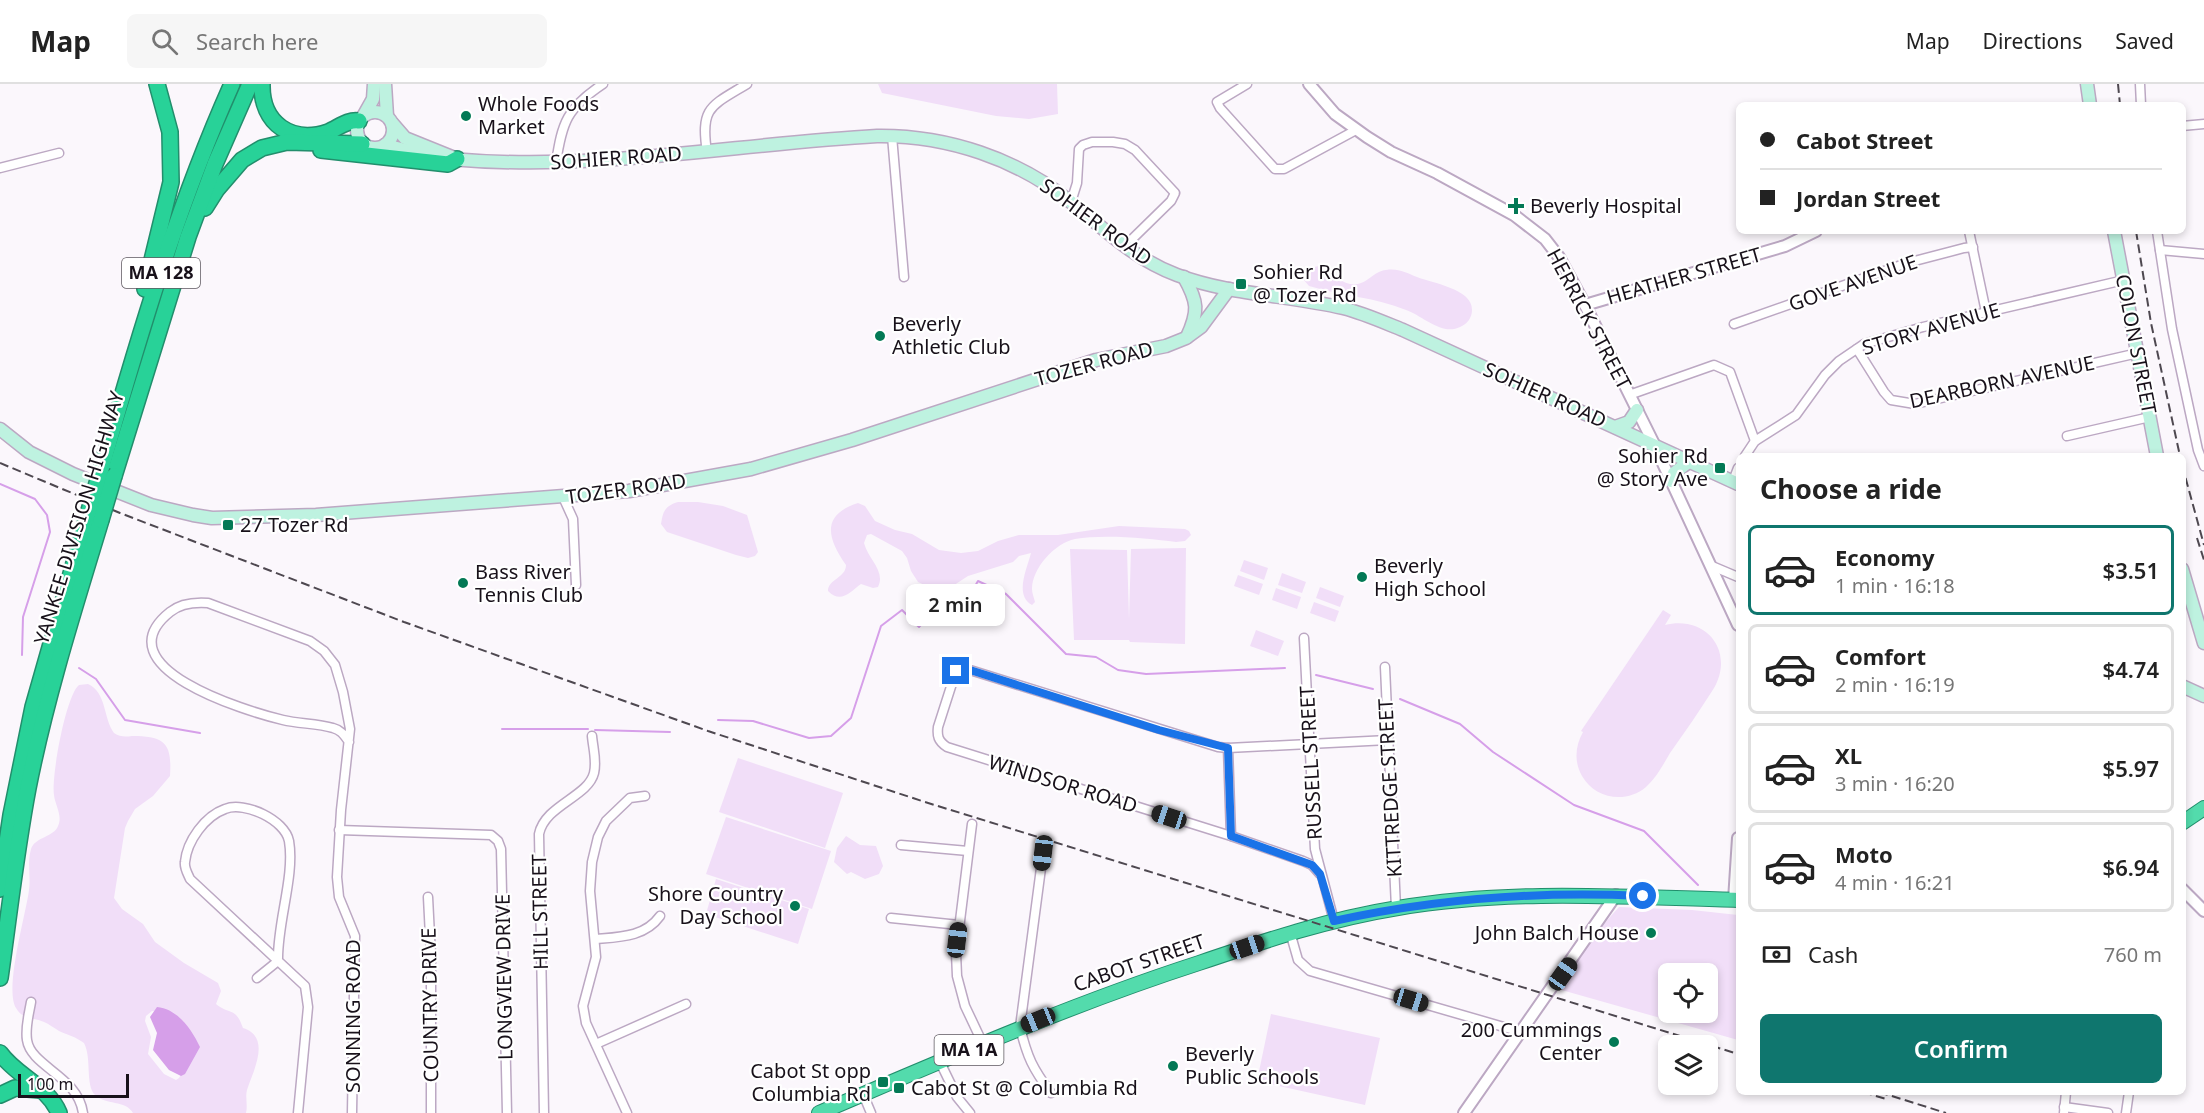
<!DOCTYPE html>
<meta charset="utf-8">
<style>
:root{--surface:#fff;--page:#f6f6f6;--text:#222;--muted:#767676;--line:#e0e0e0;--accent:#0f766e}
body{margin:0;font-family:"Noto Sans",sans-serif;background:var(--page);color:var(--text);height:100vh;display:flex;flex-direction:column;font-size:22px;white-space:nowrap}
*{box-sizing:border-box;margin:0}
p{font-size:20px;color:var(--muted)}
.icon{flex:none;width:33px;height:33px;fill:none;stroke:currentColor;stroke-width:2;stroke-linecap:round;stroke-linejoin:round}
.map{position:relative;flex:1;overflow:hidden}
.side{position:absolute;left:1736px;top:369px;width:450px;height:642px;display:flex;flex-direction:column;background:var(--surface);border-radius:9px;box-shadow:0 3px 9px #0003}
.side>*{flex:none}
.banner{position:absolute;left:1736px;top:18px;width:450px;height:132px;border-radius:9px;box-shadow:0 3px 9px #0003;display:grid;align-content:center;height:132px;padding:0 24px;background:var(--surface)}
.controls{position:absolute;left:1658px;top:879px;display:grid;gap:12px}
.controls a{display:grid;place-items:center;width:60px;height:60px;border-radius:9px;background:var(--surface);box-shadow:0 3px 9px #0003;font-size:30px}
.scale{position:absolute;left:18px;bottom:15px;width:111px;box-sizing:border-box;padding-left:6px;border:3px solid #18111a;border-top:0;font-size:16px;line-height:21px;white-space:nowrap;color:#18111a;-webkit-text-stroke:4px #fff;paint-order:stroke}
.end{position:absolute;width:27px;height:27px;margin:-14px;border:8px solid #1a73e8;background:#fff;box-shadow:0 0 0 3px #fff}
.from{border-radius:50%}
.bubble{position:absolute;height:42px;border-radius:9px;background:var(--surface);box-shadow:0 3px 9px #0003;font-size:20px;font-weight:600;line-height:42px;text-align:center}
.car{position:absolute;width:18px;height:36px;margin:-18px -9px;border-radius:8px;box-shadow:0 0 4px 2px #0007;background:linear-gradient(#222 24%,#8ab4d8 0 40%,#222 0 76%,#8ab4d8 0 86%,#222 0)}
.banner b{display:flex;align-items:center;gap:21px;height:57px;font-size:22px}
.banner b+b{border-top:2px solid var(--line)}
.banner i{width:15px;height:15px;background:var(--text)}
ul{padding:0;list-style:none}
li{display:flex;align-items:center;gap:18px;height:90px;margin:0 12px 9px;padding:0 12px;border:3px solid var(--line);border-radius:9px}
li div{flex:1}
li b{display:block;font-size:22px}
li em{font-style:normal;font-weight:600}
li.current{border-color:var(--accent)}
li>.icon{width:54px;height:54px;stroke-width:1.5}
h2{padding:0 24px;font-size:27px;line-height:72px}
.pay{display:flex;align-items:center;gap:15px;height:66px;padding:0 24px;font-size:22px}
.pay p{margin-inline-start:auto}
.primary-button{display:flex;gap:12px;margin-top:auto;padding:12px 24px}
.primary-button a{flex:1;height:69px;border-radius:9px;background:var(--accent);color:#fff;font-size:24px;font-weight:600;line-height:69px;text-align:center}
header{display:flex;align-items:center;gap:36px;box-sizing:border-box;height:84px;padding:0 30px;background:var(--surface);border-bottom:2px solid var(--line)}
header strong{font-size:28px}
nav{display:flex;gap:33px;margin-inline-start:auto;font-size:21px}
.search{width:420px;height:54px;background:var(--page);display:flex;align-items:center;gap:15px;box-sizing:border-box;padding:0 21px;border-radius:9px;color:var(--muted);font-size:22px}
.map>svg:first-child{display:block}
.green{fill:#f1def8;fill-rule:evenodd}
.water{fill:#d69fe9}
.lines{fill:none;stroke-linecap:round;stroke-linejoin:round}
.stream{stroke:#d69fe9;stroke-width:2}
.minor-casing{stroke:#bca8c3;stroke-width:11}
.tertiary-casing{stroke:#bca8c3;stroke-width:14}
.secondary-casing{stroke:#bca8c3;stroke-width:15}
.trunk-casing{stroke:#228e6c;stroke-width:16}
.motorway-casing{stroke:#228e6c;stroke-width:18}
.minor{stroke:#fff;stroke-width:8}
.tertiary{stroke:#fff;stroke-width:10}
.secondary{stroke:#bef2e0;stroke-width:12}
.trunk{stroke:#53dbac;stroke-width:14}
.motorway{stroke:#28d298;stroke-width:15}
.rail{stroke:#4e4850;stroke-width:2;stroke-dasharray:9 4.5;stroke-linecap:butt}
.motorway-bridge-casing{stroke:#228e6c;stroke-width:18;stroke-linecap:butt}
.motorway-bridge{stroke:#28d298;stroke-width:15}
.route{stroke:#1a73e8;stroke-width:8}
.poi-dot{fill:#037955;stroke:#fff;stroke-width:2}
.labels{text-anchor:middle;stroke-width:4.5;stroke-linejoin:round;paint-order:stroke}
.shield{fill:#fff;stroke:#5d585f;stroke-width:1.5}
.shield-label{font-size:18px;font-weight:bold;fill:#18111a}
.poi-label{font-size:20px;fill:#18111a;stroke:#fff;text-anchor:start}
.street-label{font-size:20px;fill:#18111a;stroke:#fff}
</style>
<header>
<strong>Map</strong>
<div class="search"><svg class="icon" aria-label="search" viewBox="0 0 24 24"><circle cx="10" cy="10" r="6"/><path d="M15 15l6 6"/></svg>Search here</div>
<nav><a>Map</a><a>Directions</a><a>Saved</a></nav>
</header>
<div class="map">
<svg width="2204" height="1029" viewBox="0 0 2204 1029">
<rect width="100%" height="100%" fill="#fbf7fc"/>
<!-- green -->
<g class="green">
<path d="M878,0H1057L1058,30L1029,35L996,32L882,9Z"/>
<path d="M1319,182C1331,185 1338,198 1350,200C1367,203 1372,187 1386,186C1399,184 1406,189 1417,193C1432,199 1473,205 1472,226C1472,234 1467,240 1460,243C1442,252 1423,232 1406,226C1375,213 1341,212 1309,202L1303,195L1301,186Z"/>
<path d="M678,418H698L723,422L747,431L758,468L755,472L748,474L736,471L667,448L661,440C663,427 665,422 678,418Z"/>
<path d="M858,419L865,422L875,437L895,446L912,450L939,466L961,469L978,467L998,457L1019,451H1058L1119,442L1185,445L1189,447L1191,451L1185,457L1176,458C1149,454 1102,450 1075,455C1055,459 1032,484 1032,505C1032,509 1034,514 1035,518L1032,521C1014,511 1027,485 1031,469L1019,472L1013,478L968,492L942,509L918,498L911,487L907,474L902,467L871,450L867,451L864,459C868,475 886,487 878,503L873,504L861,500C850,508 841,520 828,507C828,495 846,494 846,481C827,454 821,431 858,419Z"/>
<path d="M1186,464L1185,560L1130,558L1129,556H1074L1070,465L1127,466L1129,535L1131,465Z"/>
<path d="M1244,476L1268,484L1264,496L1240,487Z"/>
<path d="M1282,489L1306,498L1302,509L1278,501Z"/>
<path d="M1238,491L1263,500L1259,511L1234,502Z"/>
<path d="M1320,503L1344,512L1340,523L1316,514Z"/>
<path d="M1276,504L1301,513L1297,525L1272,516Z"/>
<path d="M1314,518L1339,527L1335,538L1310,529Z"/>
<path d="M1663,526L1671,531L1665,541C1706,531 1735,567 1714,604C1700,626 1685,648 1670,669C1663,681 1656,694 1646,703C1626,720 1595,715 1582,692C1574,678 1575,662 1583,648L1581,647Z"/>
<path d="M1256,546L1284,557L1278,572L1250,562Z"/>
<path d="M88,600C107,609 103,634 114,649C120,653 125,653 132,652C166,652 172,660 170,692L153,712L135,725L128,737L125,744L114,814L122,825L143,840L155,858L184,879L218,899L221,907L216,920C231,932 235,922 243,944C272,953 253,987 247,1006C245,1013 248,1021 246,1029H133C126,1016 105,1021 95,1011C85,1001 92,974 84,959C76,953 68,951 59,947C54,944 49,940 44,938C33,933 23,936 16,924C4,905 26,830 29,806C31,793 27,779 31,765C35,753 54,753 58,742C63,732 55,721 54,711C51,693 66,611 79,601ZM152,927L161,928L193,972L179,994L176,996L164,990L148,970L151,953L145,937L146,932Z"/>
<path d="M738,674L843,709L825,764L719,728Z"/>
<path d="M726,733L831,767L812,825L706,790Z"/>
<path d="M846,752L860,761L876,762L883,782L879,790L865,795L851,788L847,790L834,778L837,764Z"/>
<path d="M716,795L809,825L798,860L706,830Z"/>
<path d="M1619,823L1692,826L1738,831V956L1558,905L1602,842ZM1668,890H1707V928H1668Z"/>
<path d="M1271,930L1380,954L1365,1021L1257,997Z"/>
</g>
<!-- water -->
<path class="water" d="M157,923C178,925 192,946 200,963L185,990L181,992L169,986L153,966L157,949L150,933Z"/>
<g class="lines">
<!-- stream -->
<g class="stream">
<path d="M0,400L35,415L47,431L50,448L23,533L22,571"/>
<path d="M79,584L96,595L125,636L200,649"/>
<path d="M1316,591L1373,605"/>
<path d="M1400,615L1460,640L1493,668L1574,721L1644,747L1698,801"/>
<path d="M718,636L753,637L809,654L831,652L851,634L881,542L902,526L919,543L932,528L964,521L978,497L1006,510L1066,570L1096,573L1118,586L1146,590L1285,584"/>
<path d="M502,645H588"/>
<path d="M595,646L670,648"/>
</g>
<defs>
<g id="minor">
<path d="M1247,0L1217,18L1220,24L1275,85H1284L1356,46"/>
<path d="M2140,0L2141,21"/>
<path d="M2182,42L2204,40"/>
<path d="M892,52L904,193"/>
<path d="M707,68C700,23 711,22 747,0"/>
<path d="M556,79C562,38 567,24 603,0"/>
<path d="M0,84L59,69"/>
<path d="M1071,118L1077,99L1079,65L1083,61L1092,58H1113L1125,60L1135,66L1175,109L1171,117L1124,163"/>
<path d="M1969,147L1986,228"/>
<path d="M2157,147L2172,245L2198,366L2204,382"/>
<path d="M2160,166L2204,170"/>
<path d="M1734,240L1907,179L1964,164L1973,163"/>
<path d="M1857,265L1884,308L1891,316L1915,320L2138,269"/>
<path d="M1629,311L1714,281L1730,288L1755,357"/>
<path d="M2067,352L2150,333"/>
<path d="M1745,372L1755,357L1796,331L1825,291L1839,277L1864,260L1923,243L2124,196"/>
<path d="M1733,397L1738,384"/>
<path d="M563,413L573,435L576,501"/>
<path d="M1712,482L1738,493"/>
<path d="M1304,554L1315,765L1334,837"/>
<path d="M1385,583L1396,824"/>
<path d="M349,658C344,651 341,646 333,644C317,639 299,640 283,636C245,627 101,583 170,528C181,519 194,518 208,519L310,557L324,567L335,581L343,608L350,645L341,726L337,793L339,813L355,852L352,1029"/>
<path d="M1228,664L1231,752"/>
<path d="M972,740L956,869L957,892L965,922L983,960"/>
<path d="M339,746L491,751L498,757L501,765L507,1029"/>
<path d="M901,761L968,767"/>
<path d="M1043,769L1020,943C1027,973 1033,985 1051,1009"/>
<path d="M1320,790L1312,781L1303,777L1231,752L947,663C938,657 937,652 938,643L956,587L970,586L1218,663L1228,664L1388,656"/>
<path d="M428,813L431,872V1029"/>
<path d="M891,834L959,841"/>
<path d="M1290,848L1298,876L1310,887L1521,948"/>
<path d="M596,855C620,853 645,853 660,832"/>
<path d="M278,877C277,839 295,792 289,757C285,736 245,717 225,725C205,732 187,757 185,778C184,784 188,790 190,795L305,902L308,923L298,1029"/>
<path d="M257,894L278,877"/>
<path d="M31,918C29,930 25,943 27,956C31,983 78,992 83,1029"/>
<path d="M596,960L686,920"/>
<path d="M940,978L957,1013L970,1029"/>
<path d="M863,1010L871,1029"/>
<path d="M2064,1023L2108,1029"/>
<path d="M544,1029L539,750C545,721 588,713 594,689C597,677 593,664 592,652"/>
<path d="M627,1029L586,939L583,922L596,873L590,807L592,778L598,753L606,737L630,714L645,712"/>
<path d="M2064,1029L2066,1008"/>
<path d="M2126,1029L2129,1008"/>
</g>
<g id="tertiary">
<path d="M1309,0L1335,30L1367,53L1391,68L1437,89L1514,131L1545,155L1559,173L1585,221L1654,360L1738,541"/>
<path d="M1585,221L1785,162L1816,147"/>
<path d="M2182,805L2204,827"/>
<path d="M1734,816L1738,754"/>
<path d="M1464,1029L1616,811"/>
</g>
<g id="secondary">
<path d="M385,0L387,32"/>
<path d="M2087,0L2090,21"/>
<circle cx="375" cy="46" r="18"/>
<path d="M364,31L373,15L374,0"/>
<path d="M392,39L405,54L457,75"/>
<path d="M385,61L433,73"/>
<path d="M450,75C596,88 733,60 877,52C947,51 1018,75 1072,119C1107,147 1134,175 1177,191C1230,211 1288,211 1343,224C1363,229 1383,238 1403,246L1738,400"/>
<path d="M2114,147L2157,372"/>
<path d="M1184,193C1198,218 1199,227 1187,253"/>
<path d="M1615,343L1629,338L1637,326"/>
<path d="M0,345L29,368L73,390L151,421L193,431L212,434L316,431L629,407L751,385L852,356L1096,276L1166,262L1186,254L1201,243L1229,205"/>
<path d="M1671,397L1674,389L1690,377"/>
<path d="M2182,485L2204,559"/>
<path d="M2182,602L2204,612"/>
</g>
<g id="trunk">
<path d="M2182,739L2204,724"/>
<path d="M819,1029C944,976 1069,921 1199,879C1264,857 1329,835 1398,824C1510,805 1625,813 1738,816"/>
</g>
<g id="motorway">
<path d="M262,0C261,40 292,60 328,48C338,44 348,35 359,37"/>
<path d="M321,66L448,80L457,75"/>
<path d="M205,124L217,105L242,76L262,64L287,58L362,60"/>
<path d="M145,205L171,98L170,48L157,0"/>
<path d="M102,382C139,252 177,123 232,0"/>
<path d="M114,392L188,153L215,80L250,0"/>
<path d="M0,805L11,731L33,623L88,430"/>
<path d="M0,894C9,831 16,767 28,704C46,613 74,525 101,436"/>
<path d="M0,969C16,992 48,1002 59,1029"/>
<path d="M0,1011L15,1004L40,1006"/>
</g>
</defs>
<!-- minor casing -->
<use href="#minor" class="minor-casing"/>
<!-- tertiary casing -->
<use href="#tertiary" class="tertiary-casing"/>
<!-- secondary casing -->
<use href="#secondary" class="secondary-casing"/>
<!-- trunk casing -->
<use href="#trunk" class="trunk-casing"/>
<!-- motorway casing -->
<use href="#motorway" class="motorway-casing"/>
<!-- minor -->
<use href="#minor" class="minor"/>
<!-- tertiary -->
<use href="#tertiary" class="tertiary"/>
<!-- secondary -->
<use href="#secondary" class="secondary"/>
<!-- trunk -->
<use href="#trunk" class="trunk"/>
<!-- motorway -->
<use href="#motorway" class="motorway"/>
<!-- rail -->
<g class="rail">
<path d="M2118,0L2120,21"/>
<path d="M2136,147L2151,239L2180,372"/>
<path d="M0,379L120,429L404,538L708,647L925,718L1738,970"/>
<path d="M2182,381L2204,461"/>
<path d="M2197,454L2204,476"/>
<path d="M1863,1008L1886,1015"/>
<path d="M1879,1008L1946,1029"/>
</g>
<defs>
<g id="motorway-bridge">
<path d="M88,430L102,382"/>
<path d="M101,436L114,392"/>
</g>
</defs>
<!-- motorway-bridge casing -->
<use href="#motorway-bridge" class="motorway-bridge-casing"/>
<!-- motorway-bridge -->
<use href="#motorway-bridge" class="motorway-bridge"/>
</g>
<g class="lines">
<!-- route -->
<path class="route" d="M956,587L970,586L1159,646L1228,664L1231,752L1312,781L1320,790L1334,837C1434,815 1540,807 1643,812"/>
</g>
<!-- markers -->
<g class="poi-dot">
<circle cx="466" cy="32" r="6"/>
<path d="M1513 113h6v6h6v6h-6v6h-6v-6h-6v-6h6z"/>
<rect x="1235" y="194" width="12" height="12" rx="3"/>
<circle cx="880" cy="252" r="6"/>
<rect x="1714" y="378" width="12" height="12" rx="3"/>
<rect x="222" y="435" width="12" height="12" rx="3"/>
<circle cx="1362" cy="493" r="6"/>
<circle cx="463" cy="499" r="6"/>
<circle cx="795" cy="822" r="6"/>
<circle cx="1651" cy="849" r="6"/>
<circle cx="1614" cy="958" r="6"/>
<circle cx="1173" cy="982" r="6"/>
<rect x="877" y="992" width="12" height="12" rx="3"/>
<rect x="893" y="998" width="12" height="12" rx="3"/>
</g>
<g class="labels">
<!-- shield labels -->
<g class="shield">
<rect x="122" y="174" width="78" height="30" rx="4.5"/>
<rect x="934.5" y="951" width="69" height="30" rx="4.5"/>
</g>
<g class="shield-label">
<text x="161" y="195">MA 128</text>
<text x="969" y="972">MA 1A</text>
</g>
<!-- poi labels -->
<g class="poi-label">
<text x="478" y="27">Whole Foods<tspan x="478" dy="23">Market</tspan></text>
<text x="1530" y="129">Beverly Hospital</text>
<text x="1253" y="195">Sohier Rd<tspan x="1253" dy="23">@ Tozer Rd</tspan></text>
<text x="892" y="247">Beverly<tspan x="892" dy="23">Athletic Club</tspan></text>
<text x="1708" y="379" text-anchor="end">Sohier Rd<tspan x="1708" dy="23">@ Story Ave</tspan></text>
<text x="240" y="448">27 Tozer Rd</text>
<text x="1374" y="489">Beverly<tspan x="1374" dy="23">High School</tspan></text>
<text x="475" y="495">Bass River<tspan x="475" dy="23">Tennis Club</tspan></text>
<text x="783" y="817" text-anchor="end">Shore Country<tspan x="783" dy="23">Day School</tspan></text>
<text x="1639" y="856" text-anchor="end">John Balch House</text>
<text x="1602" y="953" text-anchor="end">200 Cummings<tspan x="1602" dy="23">Center</tspan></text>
<text x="1185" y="977">Beverly<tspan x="1185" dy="23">Public Schools</tspan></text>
<text x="871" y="994" text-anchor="end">Cabot St opp<tspan x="871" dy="23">Columbia Rd</tspan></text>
<text x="911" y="1011">Cabot St @ Columbia Rd</text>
</g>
<!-- street labels -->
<g class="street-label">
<text transform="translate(616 74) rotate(-4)" y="7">SOHIER ROAD</text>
<text transform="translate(1096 138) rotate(36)" y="7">SOHIER ROAD</text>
<text transform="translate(1684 192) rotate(-16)" y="7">HEATHER STREET</text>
<text transform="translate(1853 199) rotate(-19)" y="7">GOVE AVENUE</text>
<text transform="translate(1589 235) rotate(62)" y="7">HERRICK STREET</text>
<text transform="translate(1931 245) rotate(-16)" y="7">STORY AVENUE</text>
<text transform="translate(2136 260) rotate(79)" y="7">COLON STREET</text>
<text transform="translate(1094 280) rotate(-15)" y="7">TOZER ROAD</text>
<text transform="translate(2002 298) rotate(-12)" y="7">DEARBORN AVENUE</text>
<text transform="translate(1545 311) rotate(24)" y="7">SOHIER ROAD</text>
<text transform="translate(626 405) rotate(-8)" y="7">TOZER ROAD</text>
<text transform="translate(79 434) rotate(-73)" y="7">YANKEE DIVISION HIGHWAY</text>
<text transform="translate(1311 679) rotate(-93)" y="7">RUSSELL STREET</text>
<text transform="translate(1063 700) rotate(17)" y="7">WINDSOR ROAD</text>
<text transform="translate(1390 704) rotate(-93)" y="7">KITTREDGE STREET</text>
<text transform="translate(540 828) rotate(-91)" y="7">HILL STREET</text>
<text transform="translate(1139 879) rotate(-19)" y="7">CABOT STREET</text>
<text transform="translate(504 893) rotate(-91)" y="7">LONGVIEW DRIVE</text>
<text transform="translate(430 921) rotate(-91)" y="7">COUNTRY DRIVE</text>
<text transform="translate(353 932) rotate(-90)" y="7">SONNING ROAD</text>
</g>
</g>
</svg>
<div class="controls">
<a><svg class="icon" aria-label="locate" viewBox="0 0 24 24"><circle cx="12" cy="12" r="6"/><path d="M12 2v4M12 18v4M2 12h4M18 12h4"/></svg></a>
<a><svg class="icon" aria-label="layers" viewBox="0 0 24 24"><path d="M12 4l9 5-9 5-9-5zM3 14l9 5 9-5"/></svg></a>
</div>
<div class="scale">100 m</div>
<i class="end from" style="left:1643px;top:812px"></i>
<i class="end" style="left:956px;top:587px"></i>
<div class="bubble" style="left:906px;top:500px;width:99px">2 min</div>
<i class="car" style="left:1169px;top:733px;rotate:288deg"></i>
<i class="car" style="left:1043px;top:769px;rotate:187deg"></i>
<i class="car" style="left:957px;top:856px;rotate:7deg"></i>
<i class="car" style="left:1247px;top:863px;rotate:71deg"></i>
<i class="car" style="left:1563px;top:890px;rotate:35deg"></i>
<i class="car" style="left:1411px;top:916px;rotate:107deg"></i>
<i class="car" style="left:1038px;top:936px;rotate:248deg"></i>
<div class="banner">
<b><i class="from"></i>Cabot Street</b>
<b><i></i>Jordan Street</b>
</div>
<section class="side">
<h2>Choose a ride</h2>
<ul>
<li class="current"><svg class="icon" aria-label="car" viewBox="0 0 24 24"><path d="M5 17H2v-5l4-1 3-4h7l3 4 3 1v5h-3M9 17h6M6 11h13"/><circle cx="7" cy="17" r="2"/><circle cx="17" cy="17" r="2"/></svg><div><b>Economy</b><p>1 min · 16:18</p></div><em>$3.51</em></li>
<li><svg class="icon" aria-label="car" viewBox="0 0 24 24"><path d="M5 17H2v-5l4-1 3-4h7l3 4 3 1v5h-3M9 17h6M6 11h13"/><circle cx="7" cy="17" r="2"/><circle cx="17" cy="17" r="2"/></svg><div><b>Comfort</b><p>2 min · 16:19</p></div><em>$4.74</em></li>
<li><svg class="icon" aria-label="car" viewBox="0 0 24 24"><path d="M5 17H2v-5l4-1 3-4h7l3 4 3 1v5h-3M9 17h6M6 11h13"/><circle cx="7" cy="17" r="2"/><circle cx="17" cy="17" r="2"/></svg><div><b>XL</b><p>3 min · 16:20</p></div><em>$5.97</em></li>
<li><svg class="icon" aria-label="car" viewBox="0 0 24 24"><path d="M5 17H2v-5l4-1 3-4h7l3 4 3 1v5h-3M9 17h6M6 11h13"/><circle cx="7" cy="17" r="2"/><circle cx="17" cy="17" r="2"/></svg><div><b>Moto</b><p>4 min · 16:21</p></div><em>$6.94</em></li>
</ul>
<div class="pay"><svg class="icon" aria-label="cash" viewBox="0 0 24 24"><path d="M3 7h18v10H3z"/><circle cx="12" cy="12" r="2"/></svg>Cash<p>760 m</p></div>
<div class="primary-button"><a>Confirm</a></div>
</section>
</div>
